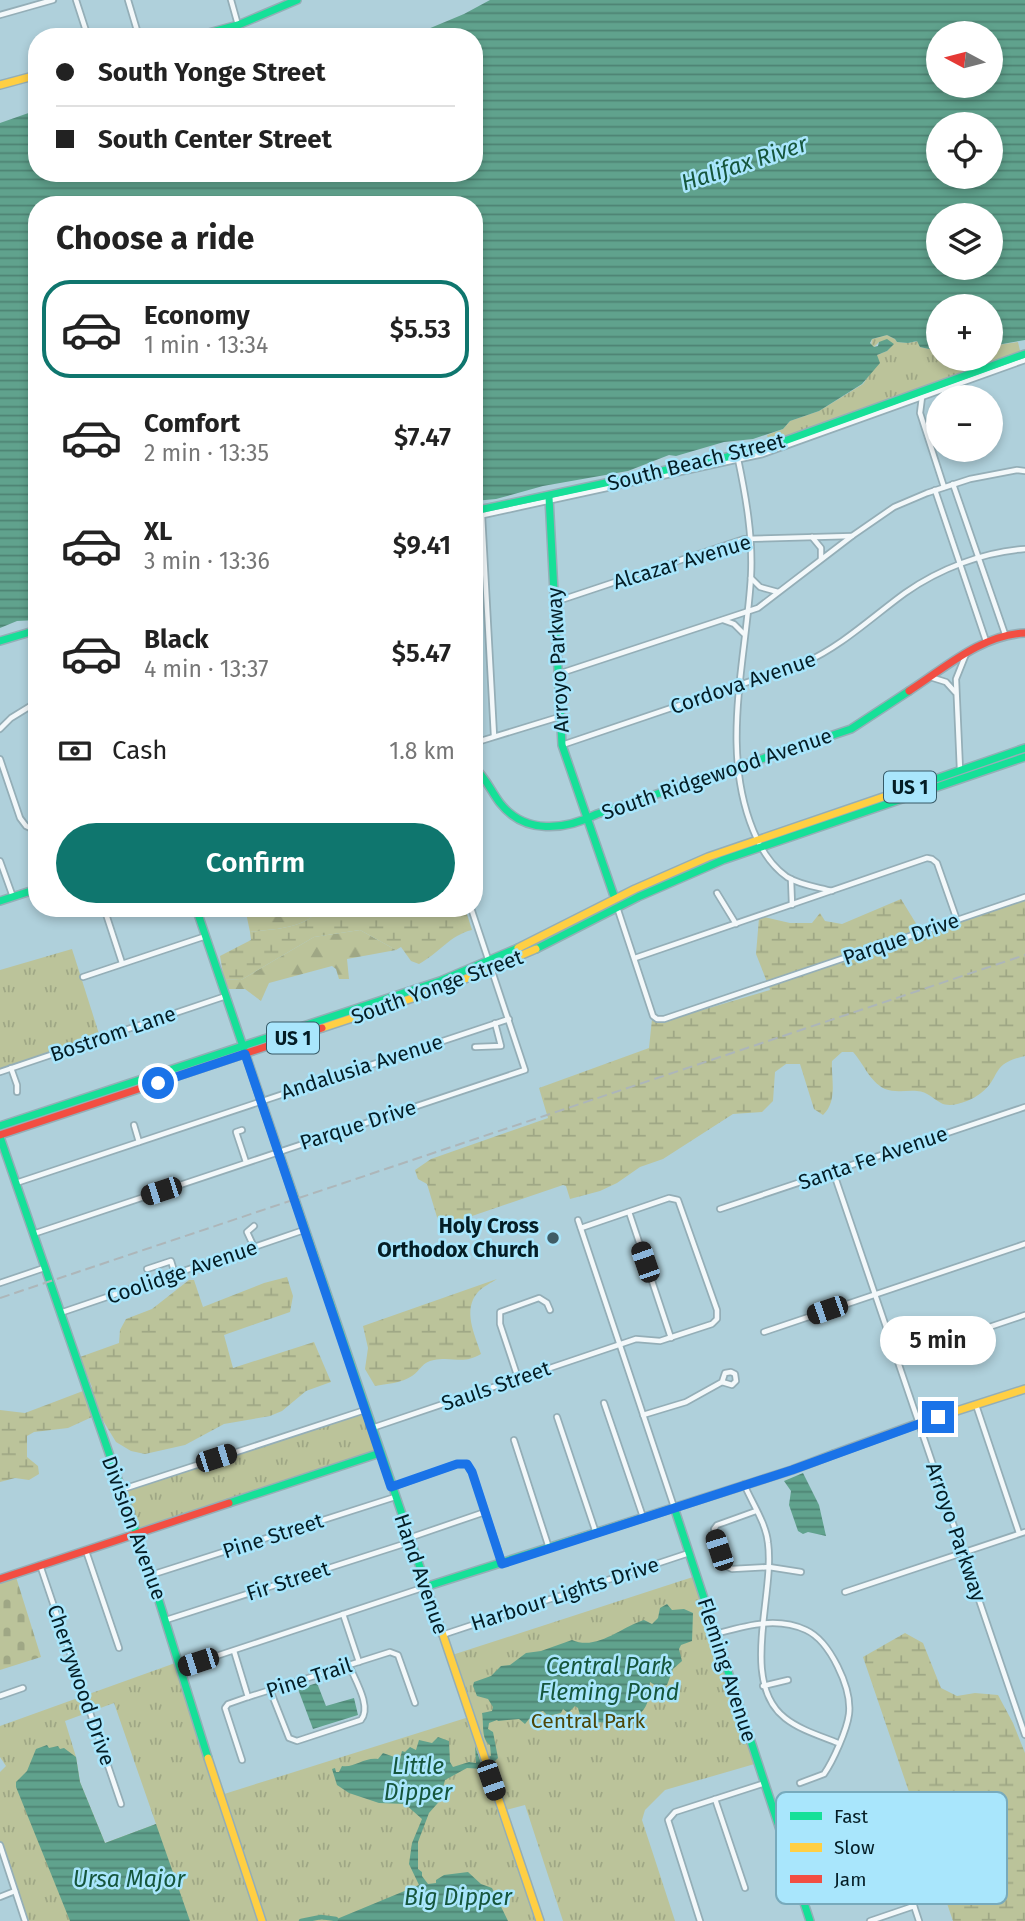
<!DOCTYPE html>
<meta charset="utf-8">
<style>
:root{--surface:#fff;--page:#f2f2f2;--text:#222;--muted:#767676;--line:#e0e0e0;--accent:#0f766e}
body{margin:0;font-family:"Fira Sans",sans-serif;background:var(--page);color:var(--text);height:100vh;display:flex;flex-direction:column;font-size:26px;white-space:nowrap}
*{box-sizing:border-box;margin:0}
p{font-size:23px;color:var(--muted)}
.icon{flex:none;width:38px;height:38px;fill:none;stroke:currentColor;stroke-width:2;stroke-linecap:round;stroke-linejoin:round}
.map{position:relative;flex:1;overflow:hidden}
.panel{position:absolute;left:28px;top:196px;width:455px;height:721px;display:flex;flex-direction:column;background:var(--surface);border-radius:28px;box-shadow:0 4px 10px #0003}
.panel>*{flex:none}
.top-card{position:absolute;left:28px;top:28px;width:455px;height:154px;border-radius:28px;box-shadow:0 4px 10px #0003;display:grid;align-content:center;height:154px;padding:0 28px;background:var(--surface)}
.needle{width:46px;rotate:277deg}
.buttons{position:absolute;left:926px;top:21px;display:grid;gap:14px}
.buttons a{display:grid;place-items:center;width:77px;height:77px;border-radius:50%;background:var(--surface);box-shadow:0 4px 10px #0003;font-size:35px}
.end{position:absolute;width:32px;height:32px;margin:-16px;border:9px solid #1a73e8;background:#fff;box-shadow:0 0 0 4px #fff}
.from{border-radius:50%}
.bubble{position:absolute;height:49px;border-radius:24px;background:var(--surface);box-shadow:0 4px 10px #0003;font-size:23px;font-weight:600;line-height:49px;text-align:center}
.car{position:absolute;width:21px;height:42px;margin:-21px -10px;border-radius:9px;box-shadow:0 0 5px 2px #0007;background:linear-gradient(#222 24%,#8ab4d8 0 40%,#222 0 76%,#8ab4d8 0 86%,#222 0)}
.top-card b{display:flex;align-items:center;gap:24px;height:66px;font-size:26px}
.top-card b+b{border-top:2px solid var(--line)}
.top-card i{width:18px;height:18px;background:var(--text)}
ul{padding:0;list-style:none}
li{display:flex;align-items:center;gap:21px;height:98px;margin:0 14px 10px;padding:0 14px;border:4px solid transparent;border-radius:28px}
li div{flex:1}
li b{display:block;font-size:26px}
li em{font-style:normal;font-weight:600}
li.current{border-color:var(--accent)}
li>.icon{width:63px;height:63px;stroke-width:1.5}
h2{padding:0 28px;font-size:32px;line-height:84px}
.pay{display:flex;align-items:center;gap:18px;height:77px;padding:0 28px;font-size:26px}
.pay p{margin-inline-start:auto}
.button{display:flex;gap:14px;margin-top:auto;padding:14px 28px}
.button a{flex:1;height:80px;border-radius:42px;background:var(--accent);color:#fff;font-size:28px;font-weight:600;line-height:80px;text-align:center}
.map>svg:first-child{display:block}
.forest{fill:url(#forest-firs)}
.wetland{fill:url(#wetland-marsh)}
.cemetery{fill:url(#cemetery-stones)}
.park{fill:url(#park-tufts);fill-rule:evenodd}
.water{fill:url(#water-rules);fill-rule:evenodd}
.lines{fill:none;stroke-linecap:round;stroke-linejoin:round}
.canal{stroke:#60a28d;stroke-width:4.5}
.street-casing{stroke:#94aeb7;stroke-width:8}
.fast-casing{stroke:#94aeb7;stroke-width:10}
.slow-casing{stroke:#94aeb7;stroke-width:10}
.jam-casing{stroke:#94aeb7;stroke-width:10}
.street{stroke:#f3f8fa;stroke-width:4.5}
.fast{stroke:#16e098;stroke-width:7}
.slow{stroke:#ffcf43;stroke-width:7}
.jam{stroke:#f24e42;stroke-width:7}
.rail{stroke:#adb6b9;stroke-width:2;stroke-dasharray:10 5;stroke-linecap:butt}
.route{stroke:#1a73e8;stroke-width:9}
.poi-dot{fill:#405c65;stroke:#a9e6fc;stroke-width:2.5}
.labels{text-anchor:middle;stroke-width:5;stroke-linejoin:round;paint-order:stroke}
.shield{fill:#a9e6fc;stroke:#365966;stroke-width:2}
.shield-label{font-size:19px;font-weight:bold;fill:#041d25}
.street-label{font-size:21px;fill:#041d25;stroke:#a9e6fc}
.poi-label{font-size:21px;font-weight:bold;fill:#041d25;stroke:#a9e6fc;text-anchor:end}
.park-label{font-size:21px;fill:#4d4608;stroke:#a9e6fc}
.water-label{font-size:23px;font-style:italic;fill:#16563c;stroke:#a9e6fc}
.key{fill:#a9e6fc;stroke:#77aabc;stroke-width:2}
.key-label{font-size:19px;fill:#041d25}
</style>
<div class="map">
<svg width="1025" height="1921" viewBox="0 0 1025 1921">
<defs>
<pattern id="forest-firs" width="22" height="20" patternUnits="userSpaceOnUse" patternTransform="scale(1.75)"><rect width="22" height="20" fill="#bbc39a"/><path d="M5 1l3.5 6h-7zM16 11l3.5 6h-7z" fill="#9fa785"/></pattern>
<pattern id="wetland-marsh" width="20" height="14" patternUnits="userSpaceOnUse" patternTransform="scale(1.75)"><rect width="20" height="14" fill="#bbc39a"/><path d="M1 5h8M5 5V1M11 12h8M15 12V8" fill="none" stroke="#9fa785"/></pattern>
<pattern id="cemetery-stones" width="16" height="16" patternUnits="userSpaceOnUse" patternTransform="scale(1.75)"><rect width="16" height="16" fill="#bbc39a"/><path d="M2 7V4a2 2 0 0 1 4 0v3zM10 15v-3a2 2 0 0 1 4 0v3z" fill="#9fa785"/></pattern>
<pattern id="park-tufts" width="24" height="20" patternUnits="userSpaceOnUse" patternTransform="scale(1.75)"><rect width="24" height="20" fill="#bbc39a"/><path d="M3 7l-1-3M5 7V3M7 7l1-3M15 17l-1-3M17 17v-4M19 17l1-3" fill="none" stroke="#9fa785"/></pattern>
<pattern id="water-rules" width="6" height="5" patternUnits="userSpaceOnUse" patternTransform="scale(1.75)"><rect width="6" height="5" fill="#60a28d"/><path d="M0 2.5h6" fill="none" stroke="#4d8373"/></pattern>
</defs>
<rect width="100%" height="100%" fill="#afd0db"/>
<!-- forest -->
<g class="forest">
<path d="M245,908H320C307,929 272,929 250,932Z"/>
<path d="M360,930L396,950L347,959L349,979H339L336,969L332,966L269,983L261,1001L245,989H229L224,979L241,980L314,937Z"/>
</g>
<!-- wetland -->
<g class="wetland">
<path d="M901,899L920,930L767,982L756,954L759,918L764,917L790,923H812L820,913L825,921L842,924Z"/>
<path d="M1025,900V1056C989,1064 1002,1077 981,1093C972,1100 952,1109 941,1103C932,1098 928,1092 917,1091C907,1090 895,1093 885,1089C869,1081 864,1064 853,1052H842L832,1061C831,1079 838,1101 823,1115L814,1109L800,1064H786L775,1072L773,1101L762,1112L733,1114L663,1159L640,1167L617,1183L600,1191L570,1199L566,1186L563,1185L440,1227L427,1184L418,1179L415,1170L431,1159L548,1118L539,1088L649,1048L652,1019L656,1022L665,1021L770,990L769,986Z"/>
<path d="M320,908H465L472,930C450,935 438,954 419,964L411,961L401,947L396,950L360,930L314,937L241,980L224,979L220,956L251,940L250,932C272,929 307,929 320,908Z"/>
<path d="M287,1277L293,1296L290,1312L224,1335L233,1368L314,1342L331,1382L306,1391L282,1411L270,1416L224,1424L185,1445L145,1454L131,1451L116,1442L99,1414L96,1415L88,1389L92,1387L80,1357L119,1343L120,1330L126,1319L152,1309L189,1280H194L203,1307L264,1283Z"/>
<path d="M497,1279C491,1283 482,1287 478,1292C462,1310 475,1335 481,1354C463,1365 453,1356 434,1360C422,1362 421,1370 412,1376C402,1383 386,1384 375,1386L365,1369L368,1348L363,1326Z"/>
<path d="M83,1391L92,1417L68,1428L34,1432L27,1436V1457L38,1466L39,1474L29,1480L15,1478L0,1482V1410L25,1413Z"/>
<path d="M905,1633L923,1643L941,1688L957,1696L975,1693L998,1695L1013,1723L1025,1753V1921H953L863,1657Z"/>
</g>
<!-- cemetery -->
<path class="cemetery" d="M16,1577L41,1657L0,1670V1582Z"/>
<!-- park -->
<g class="park">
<path d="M887,335L895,339L897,342L908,343L918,341L920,347L938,351V359H990L991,346L1018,342L1021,355L770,445L767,435L783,429L790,421L819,411L863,384L875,366L877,355L887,351L893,344L879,342L874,347L871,346L872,339Z"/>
<path d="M72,949L100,1037L0,1071V970Z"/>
<path d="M363,1413L377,1452L137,1531L123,1491Z"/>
<path d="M696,1576L758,1763L665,1790L645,1810L642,1820L675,1921H563L525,1805L502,1811L540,1921H25L0,1845V1772L6,1766L0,1757V1726L178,1662L221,1795L469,1717L449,1656ZM114,1703L156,1824L105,1843L80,1782L76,1757L65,1721Z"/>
</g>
<!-- water -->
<g class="water">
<path d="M490,0H1025V340L991,346L990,306H938V351L920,347L917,341L908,343L897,342L895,339L887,335L872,339L870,343L874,347L878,346L879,342L887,339L894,344L887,351L877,355L880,363L862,384L819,411L790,421L783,429L753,439L724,442L676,456L669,455L628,471L543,486L496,499L474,501V205H37V620L17,621L0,628V123L37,110V173H474V37H386L396,33L428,29L464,14ZM990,33V86H938V33ZM990,124V177H938V124ZM990,215V268H938V215Z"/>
<path d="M803,1473L819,1505L826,1536L808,1532L803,1534L798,1531L789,1505L791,1491L784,1481Z"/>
<path d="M667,1604L672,1610L684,1609L693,1613L692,1641L681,1645L679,1649L682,1661L673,1669L667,1685L658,1687L650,1682C649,1688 650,1694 648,1700C642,1724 613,1723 593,1722L595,1717L593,1716L592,1718L580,1715L578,1708L575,1706L568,1713L563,1709L561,1713L548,1716L543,1711L539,1712L537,1720L535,1721L534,1718L529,1719L525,1724L519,1719L498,1721L497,1720L489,1723L488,1729L493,1732L498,1758L490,1766L487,1757L491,1756L490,1745C481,1739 484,1724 482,1713L492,1711L493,1707L488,1699L477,1696L473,1686L474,1682L491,1676L501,1666L510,1665L526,1653L541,1651L572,1640C597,1651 621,1627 644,1620L652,1624L658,1618L660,1608Z"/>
<path d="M317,1683L326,1706L354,1698L358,1715L313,1729L298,1689Z"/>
<path d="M438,1737L449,1741L450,1762L453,1767L469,1762L476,1763L475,1746L483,1769L467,1768L445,1780L443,1788L444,1796L429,1813L418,1842V1869L422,1872V1876L428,1884L436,1883V1880L444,1875L468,1872L481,1884L492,1888L508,1921H332L419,1885L409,1864L412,1843L422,1819L405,1804L379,1803L349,1793L337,1785L332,1769L335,1768L336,1772H339L342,1766C355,1768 364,1757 378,1759L383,1753L400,1759L402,1751L405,1752L410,1747L416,1750L419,1740L432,1743Z"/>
<path d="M47,1745L49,1748L58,1746L60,1749L64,1748L76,1757L80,1782L105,1843L156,1824L190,1921H70L16,1787V1782L27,1771L36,1749Z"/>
</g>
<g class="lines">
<!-- canal -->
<path class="canal" d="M301,1921L321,1917L336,1919"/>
<defs>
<g id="street">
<path d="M76,0L88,37"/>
<path d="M128,0L139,37"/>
<path d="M231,0L238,25"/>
<path d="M0,15L53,0"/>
<path d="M922,397L920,413L944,487"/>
<path d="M738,459C746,497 753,537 751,576C746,663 718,756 757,839C764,854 773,867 787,877C800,885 817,887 832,891"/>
<path d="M953,484L1005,634"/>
<path d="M935,490L986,641"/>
<path d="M482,515L494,736"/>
<path d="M474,517L763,454L1025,360"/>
<path d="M812,537L821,548V559"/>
<path d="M751,578L760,587L778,592"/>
<path d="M555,602L744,539L852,536"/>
<path d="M723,620L734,624L744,634"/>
<path d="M558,674L758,608L852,536L894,507L927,493L970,479L1017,470L1025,471"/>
<path d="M930,677L946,682L955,692"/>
<path d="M0,729L11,718L37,702"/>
<path d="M474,743L559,717"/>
<path d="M562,745L804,663C842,646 872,617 905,593C939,569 983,552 1025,549"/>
<path d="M0,759L20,818L26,826L37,831"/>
<path d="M960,770L956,679L966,654"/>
<path d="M0,861L13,897"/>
<path d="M791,879L792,905"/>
<path d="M717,893L736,924"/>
<path d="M617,907L653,1016L657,1019H664L1025,897"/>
<path d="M104,908L122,963"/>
<path d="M635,958L927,858L932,859L937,863L957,920"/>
<path d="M83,977L206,936"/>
<path d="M475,1047L501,1046L495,1023"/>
<path d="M11,1068L17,1085V1092"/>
<path d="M0,1072L226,996"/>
<path d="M134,1125L139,1142"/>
<path d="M242,1130L236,1132L246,1162"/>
<path d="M833,1171L1025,1735"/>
<path d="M16,1183L509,1019"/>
<path d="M720,1209L1025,1107"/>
<path d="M629,1212L671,1338"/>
<path d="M578,1220L674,1507"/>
<path d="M254,1226L247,1232L254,1247"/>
<path d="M33,1234L525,1070L471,908"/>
<path d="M147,1269L171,1261L175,1274"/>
<path d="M0,1283L44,1268"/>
<path d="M60,1313L304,1230"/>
<path d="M764,1332L1025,1244"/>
<path d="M897,1358L1025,1315"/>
<path d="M518,1378L500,1324V1312L539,1298L547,1303L550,1310"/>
<path d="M604,1403L643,1517"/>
<path d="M976,1405L1019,1533"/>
<path d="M643,1415L686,1402L722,1382L732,1385L736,1381L735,1374L731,1372L725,1373L722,1382"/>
<path d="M557,1417L596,1533"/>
<path d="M372,1428L636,1339L660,1341L712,1324L717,1319V1310L678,1200L669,1198L581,1228"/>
<path d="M514,1440L549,1548"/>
<path d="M744,1484C752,1503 766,1523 768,1543C775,1595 739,1682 785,1718C800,1730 821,1736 838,1743"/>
<path d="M392,1487L457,1464H467L472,1472L502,1563"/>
<path d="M120,1490L365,1410"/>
<path d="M756,1511L717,1525L714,1529L724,1565L732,1569L769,1567L801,1572"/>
<path d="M409,1538L485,1512"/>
<path d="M86,1551L119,1648"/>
<path d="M40,1565L121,1804"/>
<path d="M151,1575L395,1497"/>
<path d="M845,1592L1025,1532"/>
<path d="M343,1614L359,1662"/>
<path d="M166,1620L410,1542"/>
<path d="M715,1634C745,1626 776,1616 806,1630C830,1641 852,1688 849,1714C847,1730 833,1761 824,1774L800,1783"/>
<path d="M442,1635L689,1553"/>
<path d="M234,1651L248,1697"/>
<path d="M180,1668L425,1587"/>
<path d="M763,1686L788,1680"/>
<path d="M270,1690L289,1738L297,1741L361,1720C372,1707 355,1680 349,1665"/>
<path d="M0,1696L23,1688"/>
<path d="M242,1760L225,1708L228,1704L248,1697L390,1652L398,1655L415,1703"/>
<path d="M715,1799L745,1888"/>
<path d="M0,1845L25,1921"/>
<path d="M785,1845L879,1816L886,1821L919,1921"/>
<path d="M800,1892L899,1860"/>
<path d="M0,1897L15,1891"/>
<path d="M700,1921L668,1820L675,1812L765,1783"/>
<path d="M870,1921L914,1906"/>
</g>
<g id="fast">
<path d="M194,37L238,25L297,0"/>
<path d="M549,497L562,745L615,899"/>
<path d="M474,511L727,457L779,443L1025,354"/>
<path d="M0,641L37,630"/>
<path d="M474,767C486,778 491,791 500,803C525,835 565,830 597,814L851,729L909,691"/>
<path d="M892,794L1025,748"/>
<path d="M0,901L37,889"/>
<path d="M196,908L424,1579"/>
<path d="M536,949L638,897L723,860L1025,757"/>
<path d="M0,1126L440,981L518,948"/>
<path d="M0,1137L151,1575L208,1758"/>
<path d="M229,1503L380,1453"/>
<path d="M674,1507L810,1921"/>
<path d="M425,1587L792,1470L834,1454"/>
</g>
<g id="slow">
<path d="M0,85L37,75"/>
<path d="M518,948L635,889L708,857L892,794"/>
<path d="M322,1028L446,987L536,949"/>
<path d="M834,1454L919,1423L1025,1389"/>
<path d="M424,1579L540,1921"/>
<path d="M208,1758L262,1921"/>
</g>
<g id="jam">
<path d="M909,691C945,668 981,635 1025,633"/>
<path d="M0,1135L322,1028"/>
<path d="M0,1579L229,1503"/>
</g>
</defs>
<!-- street casing -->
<use href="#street" class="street-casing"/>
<!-- fast casing -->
<use href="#fast" class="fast-casing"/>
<!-- slow casing -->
<use href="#slow" class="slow-casing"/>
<!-- jam casing -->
<use href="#jam" class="jam-casing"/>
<!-- street -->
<use href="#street" class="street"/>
<!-- fast -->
<use href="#fast" class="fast"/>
<!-- slow -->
<use href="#slow" class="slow"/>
<!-- jam -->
<use href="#jam" class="jam"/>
<!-- rail -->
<path class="rail" d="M0,1298L1025,955"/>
</g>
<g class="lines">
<!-- route -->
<path class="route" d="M158,1083L245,1054L391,1487L457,1464H467L472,1472L502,1564L792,1470L938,1417"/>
</g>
<!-- markers -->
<circle class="poi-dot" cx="553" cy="1238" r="7"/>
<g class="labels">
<!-- shield labels -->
<g class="shield">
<rect x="884" y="771.5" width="52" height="31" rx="5"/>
<rect x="267" y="1022.5" width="52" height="31" rx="5"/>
</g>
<g class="shield-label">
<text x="910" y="794">US 1</text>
<text x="293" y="1045">US 1</text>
</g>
<!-- street labels -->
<g class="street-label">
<text transform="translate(696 462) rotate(-14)" y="7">South Beach Street</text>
<text transform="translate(682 562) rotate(-17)" y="7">Alcazar Avenue</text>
<text transform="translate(558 660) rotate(-93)" y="7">Arroyo Parkway</text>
<text transform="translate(743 683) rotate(-19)" y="7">Cordova Avenue</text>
<text transform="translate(717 774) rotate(-19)" y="7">South Ridgewood Avenue</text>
<text transform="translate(901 939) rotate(-19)" y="7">Parque Drive</text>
<text transform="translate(437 987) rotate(-20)" y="7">South Yonge Street</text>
<text transform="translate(113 1034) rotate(-19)" y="7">Bostrom Lane</text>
<text transform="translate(362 1067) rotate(-18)" y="7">Andalusia Avenue</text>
<text transform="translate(358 1125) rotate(-18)" y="7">Parque Drive</text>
<text transform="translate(873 1158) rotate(-19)" y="7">Santa Fe Avenue</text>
<text transform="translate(182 1272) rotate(-19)" y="7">Coolidge Avenue</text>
<text transform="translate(496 1386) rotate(-19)" y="7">Sauls Street</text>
<text transform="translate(134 1528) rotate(70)" y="7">Division Avenue</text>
<text transform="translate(956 1532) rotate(71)" y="7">Arroyo Parkway</text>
<text transform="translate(273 1536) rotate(-18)" y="7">Pine Street</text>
<text transform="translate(421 1574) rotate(71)" y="7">Hand Avenue</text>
<text transform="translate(288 1581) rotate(-18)" y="7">Fir Street</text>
<text transform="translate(565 1594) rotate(-18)" y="7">Harbour Lights Drive</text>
<text transform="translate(727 1670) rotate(72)" y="7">Fleming Avenue</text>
<text transform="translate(309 1678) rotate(-18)" y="7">Pine Trail</text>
<text transform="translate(81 1685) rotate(71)" y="7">Cherrywood Drive</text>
</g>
<!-- poi labels -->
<g class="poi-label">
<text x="539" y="1233">Holy Cross<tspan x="539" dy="24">Orthodox Church</tspan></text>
</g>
<!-- park labels -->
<g class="park-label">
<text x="588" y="1728">Central Park</text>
</g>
<!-- water labels -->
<g class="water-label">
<text transform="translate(744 163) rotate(-18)" y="8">Halifax River</text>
<text x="609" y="1674">Central Park<tspan x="609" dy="26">Fleming Pond</tspan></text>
<text x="418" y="1774">Little<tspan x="418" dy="26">Dipper</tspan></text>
<text x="129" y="1887">Ursa Major</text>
<text x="458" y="1905">Big Dipper</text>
</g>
</g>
<!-- legend -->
<rect x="776" y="1792" width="231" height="112" rx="10" class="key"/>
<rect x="790" y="1812" width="32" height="8" fill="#16e098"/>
<rect x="790" y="1843" width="32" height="9" fill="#ffcf43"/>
<rect x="790" y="1875" width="32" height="8" fill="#f24e42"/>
<g class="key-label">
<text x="834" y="1823">Fast</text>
<text x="834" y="1854">Slow</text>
<text x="834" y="1886">Jam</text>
</g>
</svg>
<div class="buttons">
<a><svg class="needle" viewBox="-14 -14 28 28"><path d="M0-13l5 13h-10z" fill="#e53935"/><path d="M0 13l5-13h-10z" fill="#767676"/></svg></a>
<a><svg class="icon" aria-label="locate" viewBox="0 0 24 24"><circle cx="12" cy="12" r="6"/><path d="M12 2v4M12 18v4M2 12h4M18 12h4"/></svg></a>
<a><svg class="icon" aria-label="layers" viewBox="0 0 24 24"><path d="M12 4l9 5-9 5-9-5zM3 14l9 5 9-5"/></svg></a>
<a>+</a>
<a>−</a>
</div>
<i class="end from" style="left:158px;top:1083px"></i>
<i class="end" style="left:938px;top:1417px"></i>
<div class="bubble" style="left:880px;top:1316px;width:116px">5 min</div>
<i class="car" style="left:161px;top:1191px;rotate:252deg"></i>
<i class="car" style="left:645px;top:1262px;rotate:341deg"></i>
<i class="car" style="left:827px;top:1310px;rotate:251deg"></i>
<i class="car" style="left:216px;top:1458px;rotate:72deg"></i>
<i class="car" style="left:719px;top:1550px;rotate:342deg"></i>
<i class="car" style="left:198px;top:1662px;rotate:252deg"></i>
<i class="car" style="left:491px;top:1780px;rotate:161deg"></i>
<div class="top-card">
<b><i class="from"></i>South Yonge Street</b>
<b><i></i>South Center Street</b>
</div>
<section class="panel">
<h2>Choose a ride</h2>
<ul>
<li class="current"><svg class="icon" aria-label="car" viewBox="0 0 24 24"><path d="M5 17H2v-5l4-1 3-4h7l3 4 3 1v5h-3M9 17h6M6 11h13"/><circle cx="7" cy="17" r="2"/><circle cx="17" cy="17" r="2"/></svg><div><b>Economy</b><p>1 min · 13:34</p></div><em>$5.53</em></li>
<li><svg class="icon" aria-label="car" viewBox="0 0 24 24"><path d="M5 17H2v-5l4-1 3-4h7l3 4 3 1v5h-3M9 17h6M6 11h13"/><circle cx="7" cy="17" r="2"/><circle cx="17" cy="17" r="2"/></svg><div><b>Comfort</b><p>2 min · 13:35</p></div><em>$7.47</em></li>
<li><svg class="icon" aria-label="car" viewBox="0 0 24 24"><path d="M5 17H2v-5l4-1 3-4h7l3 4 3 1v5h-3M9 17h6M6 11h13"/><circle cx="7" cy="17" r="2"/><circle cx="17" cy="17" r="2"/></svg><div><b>XL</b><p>3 min · 13:36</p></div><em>$9.41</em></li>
<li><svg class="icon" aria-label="car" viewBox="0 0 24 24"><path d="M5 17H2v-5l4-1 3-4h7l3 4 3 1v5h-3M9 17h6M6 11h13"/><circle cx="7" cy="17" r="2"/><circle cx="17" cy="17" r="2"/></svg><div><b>Black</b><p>4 min · 13:37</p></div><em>$5.47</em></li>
</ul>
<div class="pay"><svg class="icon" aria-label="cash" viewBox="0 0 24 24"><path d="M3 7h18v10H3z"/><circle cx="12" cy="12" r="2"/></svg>Cash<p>1.8 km</p></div>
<div class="button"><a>Confirm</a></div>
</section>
</div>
